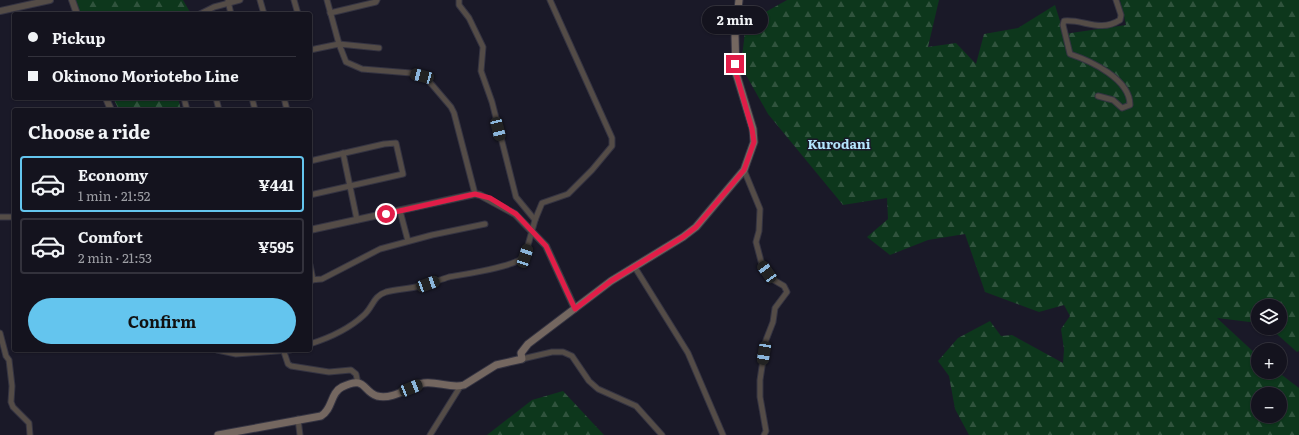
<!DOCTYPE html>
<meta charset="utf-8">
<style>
:root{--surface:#14131e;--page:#1d1c27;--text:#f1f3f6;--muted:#9d9ea4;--line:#33323c;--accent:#64c5ee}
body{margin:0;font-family:Literata,serif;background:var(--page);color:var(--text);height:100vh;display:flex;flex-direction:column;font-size:15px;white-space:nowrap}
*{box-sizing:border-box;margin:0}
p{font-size:13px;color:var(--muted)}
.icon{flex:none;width:22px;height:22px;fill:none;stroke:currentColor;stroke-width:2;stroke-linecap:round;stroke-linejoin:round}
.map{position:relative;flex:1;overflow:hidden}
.details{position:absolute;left:12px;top:108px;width:300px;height:244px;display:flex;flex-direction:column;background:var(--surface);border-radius:4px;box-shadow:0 1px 3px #0004,0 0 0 1px var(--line)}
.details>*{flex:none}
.guide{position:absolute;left:12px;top:12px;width:300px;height:88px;border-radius:4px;box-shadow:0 1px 3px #0004,0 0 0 1px var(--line);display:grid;align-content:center;height:88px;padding:0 16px;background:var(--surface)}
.fabs{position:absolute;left:1251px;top:299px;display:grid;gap:8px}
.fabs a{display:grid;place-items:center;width:36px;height:36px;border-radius:50%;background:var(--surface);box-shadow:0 1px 3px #0004,0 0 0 1px var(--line);font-size:20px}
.end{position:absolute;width:18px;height:18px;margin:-9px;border:5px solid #e11d48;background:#fff;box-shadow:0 0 0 2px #fff}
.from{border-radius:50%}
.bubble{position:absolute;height:28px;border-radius:14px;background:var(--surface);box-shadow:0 1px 3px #0004,0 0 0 1px var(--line);font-size:13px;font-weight:700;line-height:28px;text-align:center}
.car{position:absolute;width:12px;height:24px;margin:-12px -6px;border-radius:5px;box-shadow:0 0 3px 1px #0007;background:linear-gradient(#222 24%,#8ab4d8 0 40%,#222 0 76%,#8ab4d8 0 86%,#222 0)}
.guide b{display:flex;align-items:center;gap:14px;height:38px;font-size:15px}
.guide b+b{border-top:1px solid var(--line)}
.guide i{width:10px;height:10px;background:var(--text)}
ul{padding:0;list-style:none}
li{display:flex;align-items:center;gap:12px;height:56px;margin:0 8px 6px;padding:0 8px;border:2px solid var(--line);border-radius:4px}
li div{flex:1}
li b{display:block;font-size:15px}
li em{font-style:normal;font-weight:700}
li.active{border-color:var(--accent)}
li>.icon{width:36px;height:36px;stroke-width:1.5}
h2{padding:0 16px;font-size:18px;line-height:48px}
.cta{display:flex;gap:8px;margin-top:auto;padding:8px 16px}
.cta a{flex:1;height:46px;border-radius:24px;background:var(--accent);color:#111;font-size:16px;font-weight:700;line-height:46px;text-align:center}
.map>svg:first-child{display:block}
.forest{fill:url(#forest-firs);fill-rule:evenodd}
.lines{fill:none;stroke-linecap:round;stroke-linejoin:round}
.minor-casing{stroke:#353442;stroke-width:7}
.tertiary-casing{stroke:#353442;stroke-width:8}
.secondary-casing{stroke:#353442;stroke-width:9}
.minor{stroke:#544c47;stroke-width:5}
.tertiary{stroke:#544c47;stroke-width:6}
.secondary{stroke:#746760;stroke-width:7}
.route{stroke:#e11d48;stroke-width:5}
.labels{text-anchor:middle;stroke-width:3;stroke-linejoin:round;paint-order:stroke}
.quarter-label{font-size:13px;font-weight:bold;fill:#b3e4fb;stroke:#1a1928}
</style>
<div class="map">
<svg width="1299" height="435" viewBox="0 0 1299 435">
<defs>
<pattern id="forest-firs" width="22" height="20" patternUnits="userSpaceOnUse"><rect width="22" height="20" fill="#0d371c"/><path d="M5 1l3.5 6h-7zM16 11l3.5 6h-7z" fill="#30533d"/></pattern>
</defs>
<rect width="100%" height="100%" fill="#1a1928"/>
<!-- forest -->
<g class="forest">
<path d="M74,0H183L190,12L188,14H80Z"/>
<path d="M787,0H939L928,47L956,43L976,64L984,34L1018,28L1055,5L1064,34L1126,25L1120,0H1299V351L1297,352L1270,328H1280V306H1258V323L1217,318L1258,356V372H1278L1299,388V435H969L955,409L949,376L938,361L958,338L990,321L1001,336L1012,335L1063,363L1064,349L1061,329L1070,316L1064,305L1039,312L985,292L965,234L928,240L890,255L867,237L888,219L887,198L843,205L768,114L741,66L746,23ZM1258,394H1280V416H1258Z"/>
<path d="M113,98H178L181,110H119Z"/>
<path d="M563,391L604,435H487L532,400Z"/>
</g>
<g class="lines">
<defs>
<g id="minor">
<path d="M260,0L264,14"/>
<path d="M294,0L298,14"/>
<path d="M327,0L339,44L346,62L362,69L411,73L428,80L451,107L454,113L475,194"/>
<path d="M459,0V5L469,18L483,47L481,71L492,102L516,197L535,220"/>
<path d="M228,1L231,14"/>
<path d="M330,13L376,2L377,0"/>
<path d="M200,14L214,7L240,0"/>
<path d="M310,50L339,44L379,48"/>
<path d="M1098,96L1113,100L1122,108L1130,105C1130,79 1091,61 1070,54L1063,25L1064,21C1084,19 1099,33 1120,20L1121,15L1116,0"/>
<path d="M184,98L187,110"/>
<path d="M216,98L219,110"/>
<path d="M252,98L255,110"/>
<path d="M284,98L287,110"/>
<path d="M343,153L357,220"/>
<path d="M310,161L384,144L396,143L403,174L310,195"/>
<path d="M744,170L760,209L759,231L756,242L762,265L772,279L784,286L787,292L775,308L773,322L766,340L760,380V397L766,431L764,435"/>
<path d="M400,211L408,241"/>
<path d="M0,217H14"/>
<path d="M310,265L313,280"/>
<path d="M634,266L688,353L723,435"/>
<path d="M310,280L322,279L380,249L432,235L485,224"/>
<path d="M0,333L6,356L9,360L12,386L11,402L13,407L29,423L30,435"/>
<path d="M310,344C329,338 349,329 364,315C373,307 373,296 386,292C397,289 409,289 420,286C430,284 439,280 449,277C465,274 516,267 525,256L535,220L542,203L568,194L592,170L612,146V138L550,0"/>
<path d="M217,350L236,354L290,350"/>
<path d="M284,352L288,364L291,366L329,372L351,370L356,374L358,383"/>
<path d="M522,359L552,352H563L572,356L589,381L598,389L636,406L662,435"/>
<path d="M298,419L300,435"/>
<path d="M430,435L460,387"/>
</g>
<g id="tertiary">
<path d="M72,0L77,14"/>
<path d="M0,11L50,0"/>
<path d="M106,98L111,110"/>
<path d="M310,230L475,194L480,195L515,214L546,246L575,309"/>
</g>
<path id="secondary" d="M218,435L321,416C333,409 330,393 342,387C366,375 362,391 377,396C394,400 409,386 424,383C437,381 452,389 464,385L496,365L522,359L521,353L528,344L611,281L683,237L696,227L744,170L754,142L753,129L736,73L735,36L739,0"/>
</defs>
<!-- minor casing -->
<use href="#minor" class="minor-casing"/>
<!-- tertiary casing -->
<use href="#tertiary" class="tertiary-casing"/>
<!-- secondary casing -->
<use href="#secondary" class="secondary-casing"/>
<!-- minor -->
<use href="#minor" class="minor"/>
<!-- tertiary -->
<use href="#tertiary" class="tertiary"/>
<!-- secondary -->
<use href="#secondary" class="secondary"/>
</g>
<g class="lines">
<!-- route -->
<path class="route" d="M386,214L475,194L490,198L516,214L546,246L575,309L611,281L683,237L696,227L744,170L754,142L752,129L736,73L735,64"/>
</g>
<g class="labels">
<!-- quarter labels -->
<g class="quarter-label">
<text x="839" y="149">Kurodani</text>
</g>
</g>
</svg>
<div class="fabs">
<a><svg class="icon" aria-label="layers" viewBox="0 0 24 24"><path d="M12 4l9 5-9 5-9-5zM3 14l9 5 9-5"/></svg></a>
<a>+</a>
<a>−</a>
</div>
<i class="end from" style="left:386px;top:214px"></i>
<i class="end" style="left:735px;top:64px"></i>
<div class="bubble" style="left:702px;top:6px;width:66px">2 min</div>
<i class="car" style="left:422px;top:76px;rotate:285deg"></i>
<i class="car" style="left:498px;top:129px;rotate:166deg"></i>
<i class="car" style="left:525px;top:256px;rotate:18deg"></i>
<i class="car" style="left:767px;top:272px;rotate:324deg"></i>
<i class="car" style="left:428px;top:284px;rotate:70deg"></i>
<i class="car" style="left:764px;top:353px;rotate:189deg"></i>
<i class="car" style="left:411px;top:388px;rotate:68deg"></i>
<div class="guide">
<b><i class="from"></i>Pickup</b>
<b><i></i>Okinono Moriotebo Line</b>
</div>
<section class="details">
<h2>Choose a ride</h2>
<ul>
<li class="active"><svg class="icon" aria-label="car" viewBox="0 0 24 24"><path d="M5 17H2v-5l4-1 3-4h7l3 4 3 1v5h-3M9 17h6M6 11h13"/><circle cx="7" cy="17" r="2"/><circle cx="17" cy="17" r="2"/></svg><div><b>Economy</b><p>1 min · 21:52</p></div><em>¥441</em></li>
<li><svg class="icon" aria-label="car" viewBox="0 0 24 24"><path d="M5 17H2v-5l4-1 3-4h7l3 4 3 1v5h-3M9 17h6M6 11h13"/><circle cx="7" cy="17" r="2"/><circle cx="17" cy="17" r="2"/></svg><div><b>Comfort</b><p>2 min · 21:53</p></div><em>¥595</em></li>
</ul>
<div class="cta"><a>Confirm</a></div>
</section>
</div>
